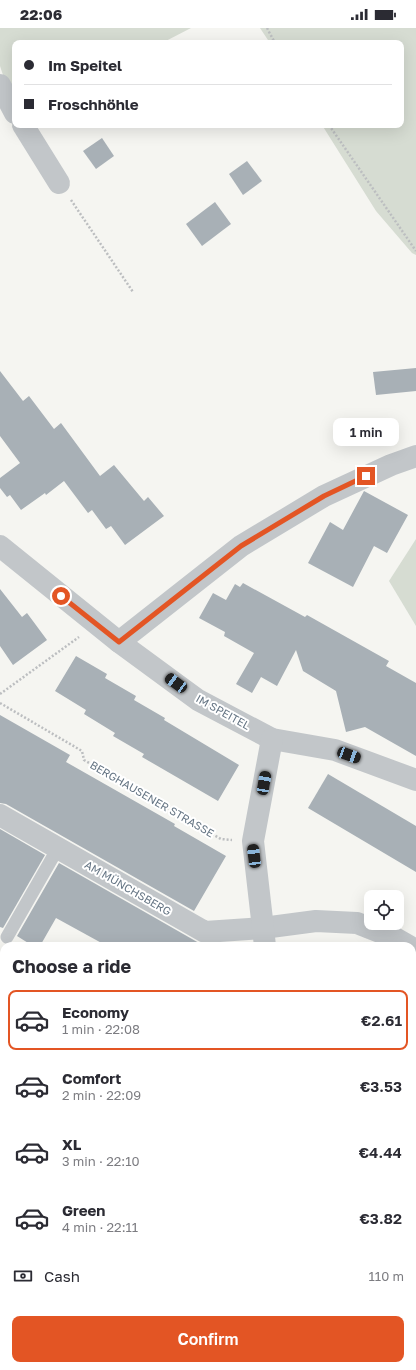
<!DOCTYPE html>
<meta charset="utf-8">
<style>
:root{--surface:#fff;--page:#f7f7f7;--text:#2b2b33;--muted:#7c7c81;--line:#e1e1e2;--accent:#e35524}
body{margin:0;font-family:"Golos Text",sans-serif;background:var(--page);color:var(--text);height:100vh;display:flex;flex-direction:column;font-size:15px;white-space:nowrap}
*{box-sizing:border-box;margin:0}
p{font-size:13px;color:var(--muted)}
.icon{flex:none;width:22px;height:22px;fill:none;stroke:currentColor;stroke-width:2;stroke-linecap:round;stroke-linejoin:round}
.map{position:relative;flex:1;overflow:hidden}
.sheet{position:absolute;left:0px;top:914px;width:416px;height:428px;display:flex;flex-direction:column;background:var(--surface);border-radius:12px 12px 0 0;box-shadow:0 4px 16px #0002}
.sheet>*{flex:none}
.hud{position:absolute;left:12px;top:12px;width:392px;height:88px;border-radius:8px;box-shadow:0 4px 16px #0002;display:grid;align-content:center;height:88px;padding:0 12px;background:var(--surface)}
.fabs{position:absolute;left:364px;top:862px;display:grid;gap:8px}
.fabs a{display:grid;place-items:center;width:40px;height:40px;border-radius:8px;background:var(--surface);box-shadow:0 4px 16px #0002;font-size:20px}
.end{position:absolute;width:18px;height:18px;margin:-9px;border:5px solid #e35524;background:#fff;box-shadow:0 0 0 2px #fff}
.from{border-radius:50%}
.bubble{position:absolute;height:28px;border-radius:8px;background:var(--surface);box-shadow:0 4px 16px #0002;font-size:13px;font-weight:600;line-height:28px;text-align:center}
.car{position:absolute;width:12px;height:24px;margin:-12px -6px;border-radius:5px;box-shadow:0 0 3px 1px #0007;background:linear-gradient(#222 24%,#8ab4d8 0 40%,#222 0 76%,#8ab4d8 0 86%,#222 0)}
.hud b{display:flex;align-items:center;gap:14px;height:38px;font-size:15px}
.hud b+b{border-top:1px solid var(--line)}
.hud i{width:10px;height:10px;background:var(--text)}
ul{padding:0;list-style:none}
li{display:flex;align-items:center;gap:12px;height:60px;margin:0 8px 6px;padding:0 4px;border:2px solid transparent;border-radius:8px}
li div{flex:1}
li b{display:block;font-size:15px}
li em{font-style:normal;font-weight:600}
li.selected{border-color:var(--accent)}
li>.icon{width:36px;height:36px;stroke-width:1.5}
h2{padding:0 12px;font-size:18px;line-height:48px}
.pay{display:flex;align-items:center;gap:10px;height:44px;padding:0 12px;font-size:15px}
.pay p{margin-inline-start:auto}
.button{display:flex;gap:8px;margin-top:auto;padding:8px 12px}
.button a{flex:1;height:46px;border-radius:8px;background:var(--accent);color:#fff;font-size:16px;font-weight:600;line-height:46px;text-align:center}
.status{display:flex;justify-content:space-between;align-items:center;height:28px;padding:0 20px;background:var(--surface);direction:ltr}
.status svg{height:11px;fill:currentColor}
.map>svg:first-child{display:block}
.built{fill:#e6e7e5}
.green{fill:#d6dcd2}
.water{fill:#bac4c9}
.building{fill:#a8b0b6}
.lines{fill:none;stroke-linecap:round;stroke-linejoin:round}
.path{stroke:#bcbec0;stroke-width:2.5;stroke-dasharray:2 2;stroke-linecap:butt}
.service{stroke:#c2c6c9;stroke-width:13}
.minor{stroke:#c2c6c9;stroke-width:22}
.rail-casing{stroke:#a3a8ae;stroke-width:4.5}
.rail{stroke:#fff;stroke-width:3;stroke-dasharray:9;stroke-linecap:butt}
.route{stroke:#e35524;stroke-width:5}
.labels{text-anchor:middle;stroke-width:4;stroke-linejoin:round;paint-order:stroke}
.street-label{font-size:11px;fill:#647483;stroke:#fff}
</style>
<div class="status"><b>22:06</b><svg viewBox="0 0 49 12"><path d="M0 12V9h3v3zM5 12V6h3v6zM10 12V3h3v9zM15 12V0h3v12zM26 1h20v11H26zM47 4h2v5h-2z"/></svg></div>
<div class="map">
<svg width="416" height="1342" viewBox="0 0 416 1342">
<rect width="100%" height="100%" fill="#f5f5f1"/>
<!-- built -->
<g class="built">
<path d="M0,1191L4,1193V1213L0,1211Z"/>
<path d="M412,1309L416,1310V1331L412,1330Z"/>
</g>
<!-- green -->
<g class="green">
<path d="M0,0H191L162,15H15V69L5,53L0,38Z"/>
<path d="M260,0H416V227L412,225L376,183L322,97H401V15H270Z"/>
<path d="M416,511V598L389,553Z"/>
<path d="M0,992L4,994V1046L0,1044Z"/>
<path d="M0,1087L4,1089V1128L0,1127Z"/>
<path d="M412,1114L416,1115V1167H412Z"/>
<path d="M0,1140L4,1142V1193L0,1191Z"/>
<path d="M412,1204L416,1205V1249L412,1248Z"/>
<path d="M0,1211L4,1213V1243L0,1241Z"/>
<path d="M412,1261L416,1262V1310L412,1309Z"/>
<path d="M412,1330L416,1331V1342H330L314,1338H412Z"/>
</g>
<!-- water -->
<g class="water">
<path d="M0,1044L4,1046V1089L0,1087Z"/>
<path d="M412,1167H416V1205L412,1204Z"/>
</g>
<!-- building -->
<g class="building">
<path d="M102,110L114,128L96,141L83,123Z"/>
<path d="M247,133L262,153L243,167L229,146Z"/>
<path d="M215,174L231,196L202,218L186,196Z"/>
<path d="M416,340V363L376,367L373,344Z"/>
<path d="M0,343L23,373L29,368L54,401L61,395L100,448L114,437L144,473L148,469L164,488L125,517L111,498L106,501L92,482L88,485L64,453L46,467L45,465L21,482L10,467L7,469L0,460V450L20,435L0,408Z"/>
<path d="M364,463L408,487L387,525L374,518L353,559L308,535L330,494L343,502Z"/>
<path d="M243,555L305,589L307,587L389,633L386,638L416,655V728L365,699L346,704L336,663L303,643L296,622L277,658L261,649L252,665L236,656L254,625L224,608L225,604L199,590L213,565L226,572L235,556L240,559Z"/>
<path d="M0,561L22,589L27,585L47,612L13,637L0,618Z"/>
<path d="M76,628L107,646L105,650L136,668L134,672L165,690L164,692L239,737L218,773L142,729L144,726L113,708L115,705L84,686L86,682L55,663Z"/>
<path d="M0,687L70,727L66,734L175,796L174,798L226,828L194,883L6,776L0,775Z"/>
<path d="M328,746L416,798V844L308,780Z"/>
<path d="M0,801L45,827L3,900L0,899Z"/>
<path d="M59,835L199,915L208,918H107L56,890L40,918H33L17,908Z"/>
</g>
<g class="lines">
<!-- path -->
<g class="path">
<path d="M267,0L275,15"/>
<path d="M329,97L416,223"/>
<path d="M71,172L133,264"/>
<path d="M0,666L79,609"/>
<path d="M0,675L82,723L84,732L221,811L232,812"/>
<path d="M0,1006L4,1007"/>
<path d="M412,1041L416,1043"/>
<path d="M412,1126L416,1127"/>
<path d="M0,1132L4,1133"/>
<path d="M412,1252L416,1253"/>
</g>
<!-- service -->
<path class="service" d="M7,909L58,820"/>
<!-- minor -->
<g class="minor">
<path d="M0,57L15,85"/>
<path d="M23,97L59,155"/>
<path d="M0,518L119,614L198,672L272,711L335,722L416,752"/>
<path d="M119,614L241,518L324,468L391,437L416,428"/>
<path d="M0,787L205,904L263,900L316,893L357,895L395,910L409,918"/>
<path d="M265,918L253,813L272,711"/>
<path d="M0,1252L4,1253"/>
<path d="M107,1338L111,1342"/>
<path d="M265,1338L280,1342"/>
</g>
<defs>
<g id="rail">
<path d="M0,1201L4,1202"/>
<path d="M412,1321L416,1322"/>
</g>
</defs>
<!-- rail casing -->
<use href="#rail" class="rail-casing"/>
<!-- rail -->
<use href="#rail" class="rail"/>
</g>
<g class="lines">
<!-- route -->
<path class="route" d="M61,568L119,614L241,518L324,468L366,448"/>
</g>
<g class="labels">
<!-- street labels -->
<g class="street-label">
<text transform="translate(223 684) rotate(29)" y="4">IM SPEITEL</text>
<text transform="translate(152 771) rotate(30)" y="4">BERGHAUSENER STRASSE</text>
<text transform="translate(128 860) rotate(30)" y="4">AM MÜNCHSBERG</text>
</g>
</g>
</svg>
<div class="fabs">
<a><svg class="icon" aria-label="locate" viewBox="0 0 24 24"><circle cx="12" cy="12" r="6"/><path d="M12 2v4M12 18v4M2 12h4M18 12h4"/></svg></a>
</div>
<i class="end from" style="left:61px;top:568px"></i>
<i class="end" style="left:366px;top:448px"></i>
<div class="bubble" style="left:333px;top:390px;width:66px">1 min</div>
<i class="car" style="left:176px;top:655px;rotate:306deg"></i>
<i class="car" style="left:349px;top:727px;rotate:110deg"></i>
<i class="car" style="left:264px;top:755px;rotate:10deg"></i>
<i class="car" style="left:254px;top:828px;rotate:353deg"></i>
<div class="hud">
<b><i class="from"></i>Im Speitel</b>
<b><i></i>Froschhöhle</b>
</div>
<section class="sheet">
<h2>Choose a ride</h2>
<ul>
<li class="selected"><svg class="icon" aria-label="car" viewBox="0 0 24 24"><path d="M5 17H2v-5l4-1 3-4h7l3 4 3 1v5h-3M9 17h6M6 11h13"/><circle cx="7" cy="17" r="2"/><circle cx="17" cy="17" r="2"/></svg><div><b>Economy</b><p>1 min · 22:08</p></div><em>€2.61</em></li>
<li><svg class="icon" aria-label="car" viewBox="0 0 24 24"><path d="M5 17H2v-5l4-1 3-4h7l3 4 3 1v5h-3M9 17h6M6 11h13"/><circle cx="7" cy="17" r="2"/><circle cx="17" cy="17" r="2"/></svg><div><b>Comfort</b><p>2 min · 22:09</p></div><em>€3.53</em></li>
<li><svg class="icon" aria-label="car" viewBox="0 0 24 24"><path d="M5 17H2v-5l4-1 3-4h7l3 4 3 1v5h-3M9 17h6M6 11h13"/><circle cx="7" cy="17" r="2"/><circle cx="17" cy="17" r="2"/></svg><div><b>XL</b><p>3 min · 22:10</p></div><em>€4.44</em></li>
<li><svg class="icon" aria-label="car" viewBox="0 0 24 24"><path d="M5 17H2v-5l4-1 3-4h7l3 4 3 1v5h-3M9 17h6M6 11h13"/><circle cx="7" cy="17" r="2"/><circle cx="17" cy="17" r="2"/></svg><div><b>Green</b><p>4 min · 22:11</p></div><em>€3.82</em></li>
</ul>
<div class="pay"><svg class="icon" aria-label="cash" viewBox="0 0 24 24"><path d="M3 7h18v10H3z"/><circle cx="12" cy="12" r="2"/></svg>Cash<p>110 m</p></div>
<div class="button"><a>Confirm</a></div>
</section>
</div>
